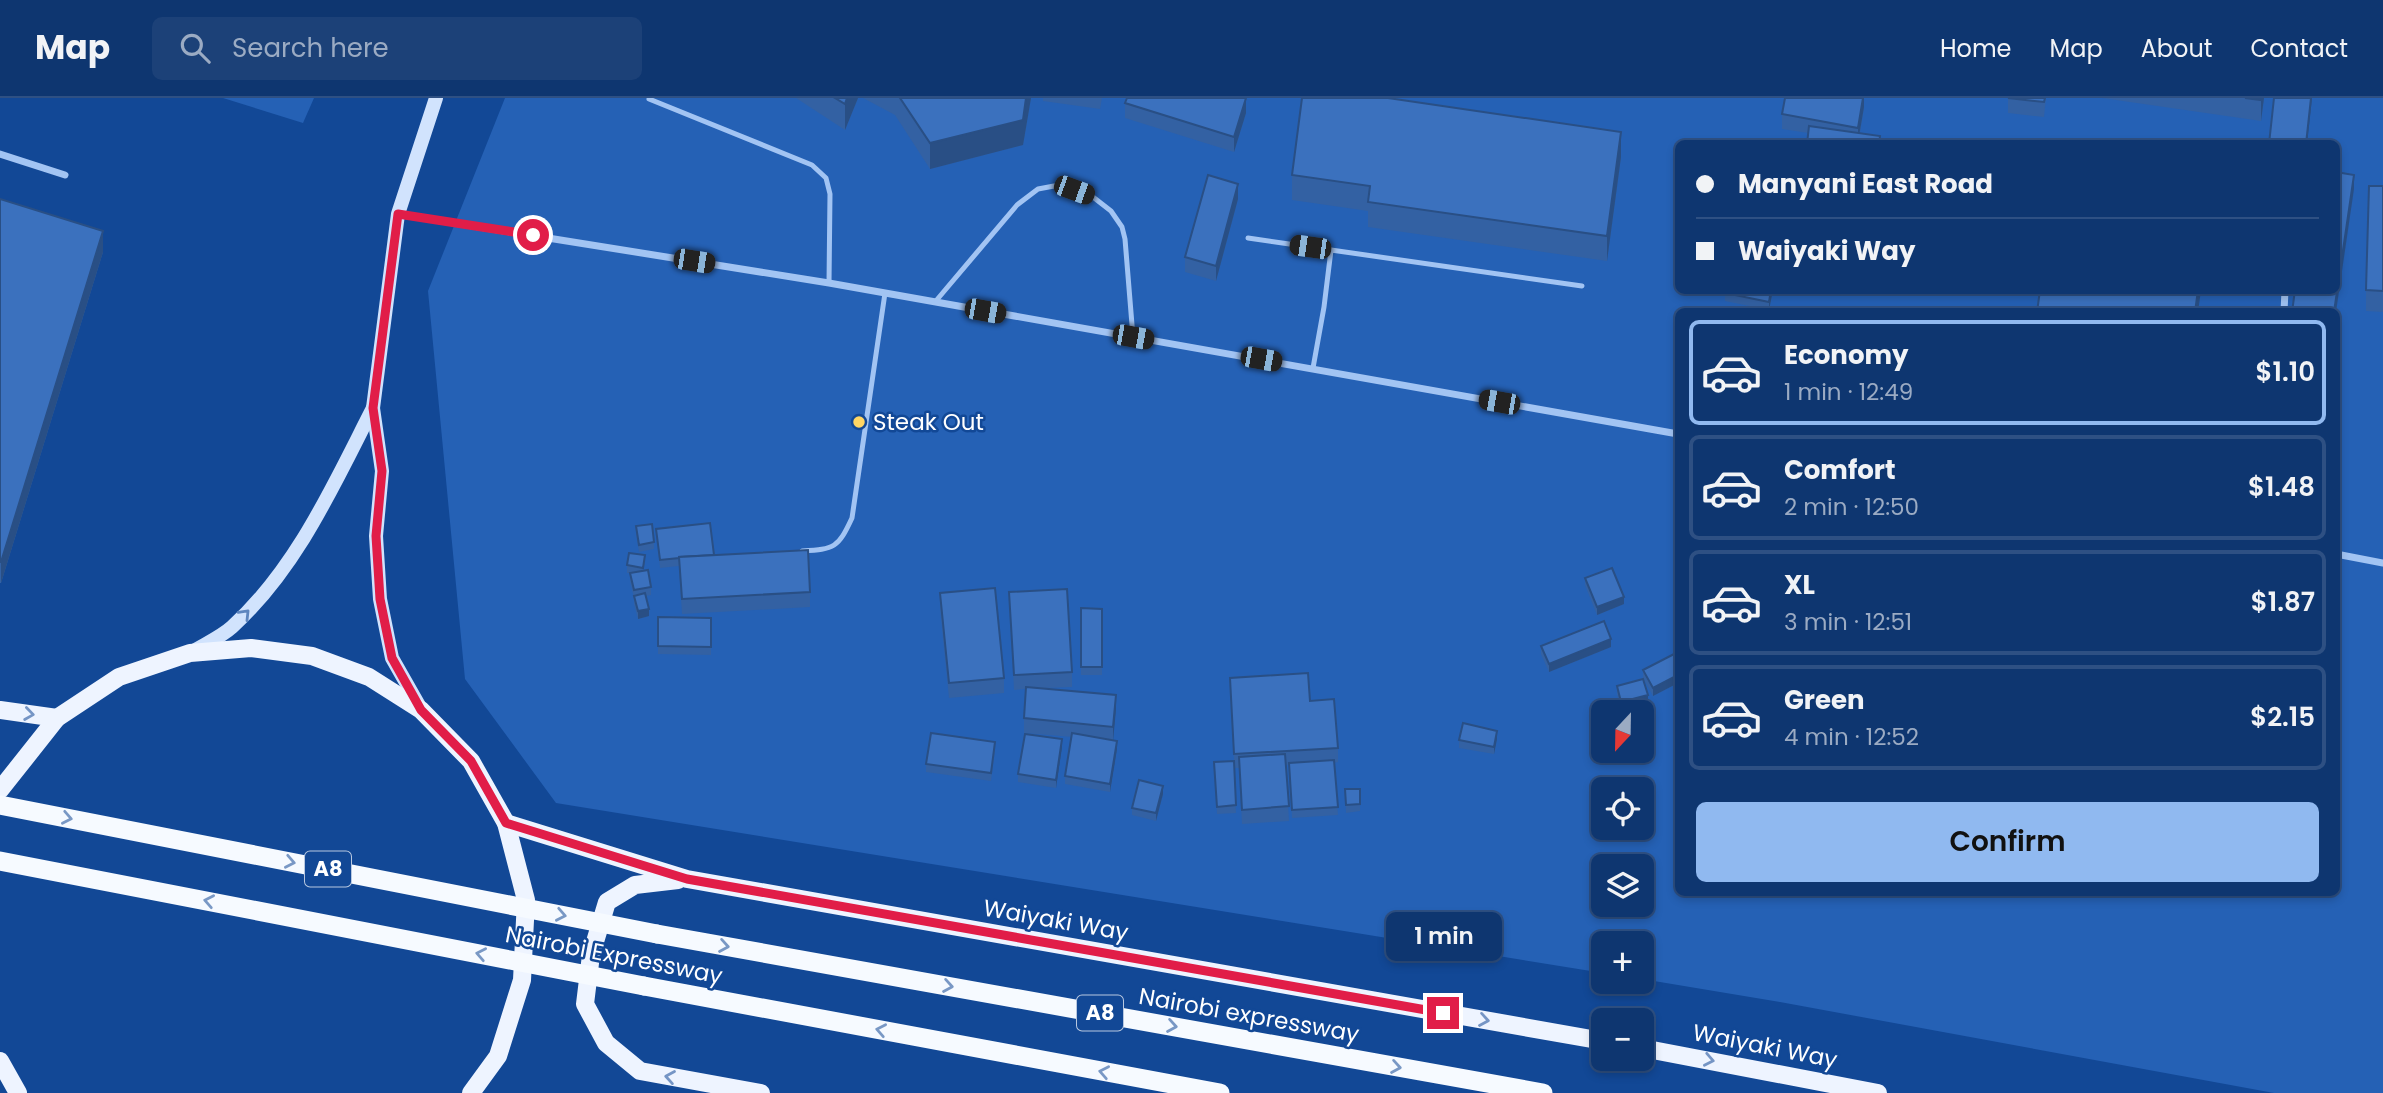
<!DOCTYPE html>
<meta charset="utf-8">
<style>
:root{--surface:#0e3670;--page:#1c4178;--text:#f1f3f6;--muted:#9babc3;--line:#2e5083;--accent:#90b9f0}
body{margin:0;font-family:Poppins,sans-serif;background:var(--page);color:var(--text);height:100vh;display:flex;flex-direction:column;font-size:26px;white-space:nowrap}
*{box-sizing:border-box;margin:0}
p{font-size:23px;color:var(--muted)}
.icon{flex:none;width:38px;height:38px;fill:none;stroke:currentColor;stroke-width:2;stroke-linecap:round;stroke-linejoin:round}
.map{position:relative;flex:1;overflow:hidden}
.drawer{position:absolute;left:1675px;top:210px;width:665px;height:588px;display:flex;flex-direction:column;background:var(--surface);border-radius:10px;box-shadow:0 4px 10px #0003,0 0 0 2px var(--line)}
.drawer>*{flex:none}
.top-card{position:absolute;left:1675px;top:42px;width:665px;height:154px;border-radius:10px;box-shadow:0 4px 10px #0003,0 0 0 2px var(--line);display:grid;align-content:center;height:154px;padding:0 21px;background:var(--surface)}
.needle{width:46px;rotate:202deg}
.controls{position:absolute;left:1591px;top:602px;display:grid;gap:14px}
.controls a{display:grid;place-items:center;width:63px;height:63px;border-radius:10px;background:var(--surface);box-shadow:0 4px 10px #0003,0 0 0 2px var(--line);font-size:35px}
.end{position:absolute;width:32px;height:32px;margin:-16px;border:9px solid #e11d48;background:#fff;box-shadow:0 0 0 4px #fff}
.from{border-radius:50%}
.bubble{position:absolute;height:49px;border-radius:10px;background:var(--surface);box-shadow:0 4px 10px #0003,0 0 0 2px var(--line);font-size:23px;font-weight:600;line-height:49px;text-align:center}
.car{position:absolute;width:21px;height:42px;margin:-21px -10px;border-radius:9px;box-shadow:0 0 5px 2px #0007;background:linear-gradient(#222 24%,#8ab4d8 0 40%,#222 0 76%,#8ab4d8 0 86%,#222 0)}
.top-card b{display:flex;align-items:center;gap:24px;height:66px;font-size:26px}
.top-card b+b{border-top:2px solid var(--line)}
.top-card i{width:18px;height:18px;background:var(--text)}
ul{padding:12px 0 0;list-style:none}
li{display:flex;align-items:center;gap:21px;height:105px;margin:0 14px 10px;padding:0 7px;border:4px solid var(--line);border-radius:10px}
li div{flex:1}
li b{display:block;font-size:26px}
li em{font-style:normal;font-weight:600}
li.current{border-color:var(--accent)}
li>.icon{width:63px;height:63px;stroke-width:1.5}
.action{display:flex;gap:14px;margin-top:auto;padding:14px 21px}
.action a{flex:1;height:80px;border-radius:10px;background:var(--accent);color:#111;font-size:28px;font-weight:600;line-height:80px;text-align:center}
header{display:flex;align-items:center;gap:42px;box-sizing:border-box;height:98px;padding:0 35px;background:var(--surface);border-bottom:2px solid var(--line)}
header strong{font-size:33px}
nav{display:flex;gap:38px;margin-inline-start:auto;font-size:24px}
.search{width:490px;height:63px;background:var(--page);display:flex;align-items:center;gap:18px;box-sizing:border-box;padding:0 24px;border-radius:10px;color:var(--muted);font-size:26px}
.map>svg:first-child{display:block}
.garden{fill:#2561b5;fill-rule:evenodd}
.lines{fill:none;stroke-linecap:round;stroke-linejoin:round}
.service{stroke:#a2c4f3;stroke-width:5}
.minor{stroke:#a2c4f3;stroke-width:7}
.secondary{stroke:#d1e3fd;stroke-width:14}
.primary{stroke:#eef4ff;stroke-width:18}
.trunk{stroke:#f6faff;stroke-width:19}
.trunk-bridge{stroke:#f6faff;stroke-width:19}
.wall{fill:#3361a3}
.shaded-wall{fill:#294f85}
.building{fill:#3b71be;stroke:#294f85;stroke-width:2}
.oneway{stroke:#5e86bf}
.oneway2{stroke:#7595c5}
.oneway3{stroke:#7998c5}
.route{stroke:#e11d48;stroke-width:9}
.poi-dot{fill:#ffd664;stroke:#124896;stroke-width:2.5}
.labels{text-anchor:middle;stroke-width:5;stroke-linejoin:round;paint-order:stroke}
.shield{fill:#124896;stroke:#b8c8e0;stroke-width:2}
.shield-label{font-size:21px;font-weight:bold;fill:#fff}
.poi-label{font-size:23px;fill:#fff;stroke:#124896;text-anchor:start}
.street-label{font-size:23px;fill:#fff;stroke:#124896}
</style>
<header>
<strong>Map</strong>
<div class="search"><svg class="icon" aria-label="search" viewBox="0 0 24 24"><circle cx="10" cy="10" r="6"/><path d="M15 15l6 6"/></svg>Search here</div>
<nav><a>Home</a><a>Map</a><a>About</a><a>Contact</a></nav>
</header>
<div class="map">
<svg width="2383" height="995" viewBox="0 0 2383 995">
<rect width="100%" height="100%" fill="#124896"/>
<!-- garden -->
<g class="garden">
<path d="M223,0H314L303,25Z"/>
<path d="M505,0H2383V995H2274L1780,904L1642,881V845H1603V875L556,705L465,581L428,193ZM1678,46H2336V192H1678ZM1678,214H2336V794H1678ZM1603,614H1642V653H1603ZM1603,691H1642V730H1603ZM1603,768H1642V807H1603Z"/>
</g>
<g class="lines">
<!-- service -->
<g class="service">
<path d="M649,1L812,67L826,80L830,96L829,185"/>
<path d="M1248,140L1331,152"/>
<path d="M935,204L1017,107L1038,91L1054,88L1093,99L1111,113L1122,129L1125,141L1133,239"/>
<path d="M1313,270L1324,209L1331,152L1582,188"/>
<path d="M802,453C835,451 838,450 852,420L885,195"/>
</g>
<!-- minor -->
<g class="minor">
<path d="M0,56L65,77"/>
<path d="M398,116L829,185L1678,336"/>
<path d="M2284,214L2285,192"/>
<path d="M2336,456L2383,465"/>
</g>
<!-- secondary -->
<g class="secondary">
<path d="M192,554C205,546 221,539 232,529C297,470 334,386 373,310"/>
<path d="M421,611L392,560L380,501L376,438L382,373L373,310L398,116L436,0"/>
</g>
<!-- primary -->
<g class="primary">
<path d="M0,612L57,620"/>
<path d="M0,692L57,620L119,579L190,555L251,550L312,558L369,579L421,612L471,663L506,725L526,802L522,882L498,958L471,995"/>
<path d="M506,725L687,781L1603,943"/>
<path d="M678,782L635,787L607,804L591,857L585,906L606,945L640,973L761,995"/>
<path d="M1642,950L1878,995"/>
<path d="M0,963L18,995"/>
</g>
<!-- trunk -->
<g class="trunk">
<path d="M657,836L1543,995"/>
<path d="M644,888L1220,995"/>
</g>
<!-- trunk-bridge -->
<g class="trunk-bridge">
<path d="M0,707L657,836"/>
<path d="M0,763L644,888"/>
</g>
</g>
<!-- wall -->
<g class="wall">
<path d="M796,0H858L845,32Z"/>
<path d="M863,0H1031L1023,47L930,71L895,17Z"/>
<path d="M1043,0H1102L1100,11L1043,3Z"/>
<path d="M1864,0V9L1860,35L1880,46L1782,31V16Z"/>
<path d="M2008,0H2046L2044,19L2008,15Z"/>
<path d="M2102,0H2264L2261,23Z"/>
<path d="M1125,5L1246,15L1234,54L1125,20Z"/>
<path d="M1621,59L1607,163L1368,129V113L1292,102V77Z"/>
<path d="M2383,88V214L2366,213V192Z"/>
<path d="M0,101L103,154L1,485H0Z"/>
<path d="M1238,101L1216,183L1185,174V159Z"/>
<path d="M1773,192L1769,212L1725,203V195Z"/>
<path d="M636,428L654,444V451L639,454L636,436Z"/>
<path d="M656,431L714,457L810,494V509L682,516L679,468L660,470Z"/>
<path d="M645,465L643,473L651,489V497L646,498L649,518L638,521L634,506V500L630,483V475H627V467Z"/>
<path d="M1585,480L1624,506L1597,517L1585,487Z"/>
<path d="M1009,494L1072,574V589L1045,590L1116,611L1113,642L1117,651L1110,694L1065,686V678L1072,639L1024,635V620L1026,591L1014,592Z"/>
<path d="M940,495L1004,580V595L949,600L940,510Z"/>
<path d="M1081,510L1102,511V577H1081Z"/>
<path d="M658,519L711,520V557L658,556Z"/>
<path d="M1541,548L1611,549L1549,574L1541,556Z"/>
<path d="M1678,554V585L1653,598L1643,580V572Z"/>
<path d="M1230,580L1310,603L1338,650V664L1334,665L1338,717L1292,720L1289,667H1286L1289,723L1242,726L1239,670H1234L1236,715L1217,716L1214,664L1234,663Z"/>
<path d="M1617,588L1648,605L1621,612L1617,596Z"/>
<path d="M1497,641L1494,656L1459,650V642Z"/>
<path d="M1062,649L1056,690L1018,684V676Z"/>
<path d="M995,652L991,683L926,674V666Z"/>
<path d="M1345,691H1360V713L1346,715Z"/>
<path d="M1163,696L1156,723L1132,717V710Z"/>
</g>
<!-- shaded-wall -->
<g class="shaded-wall">
<path d="M847,0H858L845,32V6Z"/>
<path d="M1026,0H1031L1023,47L930,71V45Z"/>
<path d="M1246,0V15L1234,54V39Z"/>
<path d="M1863,0H1864V9L1858,44V30Z"/>
<path d="M2261,0H2264L2261,23Z"/>
<path d="M2311,0H2312L2307,46H2306Z"/>
<path d="M1621,34V59L1607,163V138Z"/>
<path d="M2354,77V91L2336,214H2334Z"/>
<path d="M1238,86V101L1216,183V168Z"/>
<path d="M103,133V154L1,485V464Z"/>
<path d="M1771,192H1773L1769,212V204Z"/>
<path d="M2198,192H2201L2198,214H2195Z"/>
<path d="M1624,499V506L1597,517V509Z"/>
<path d="M649,511V518L638,521V513Z"/>
<path d="M1611,541V549L1549,574V566Z"/>
<path d="M1678,577V585L1653,598V590Z"/>
<path d="M1116,597V611L1113,643V629Z"/>
<path d="M1648,597V605L1621,612V604Z"/>
<path d="M1497,633V641L1494,656V649Z"/>
<path d="M1062,641V649L1056,690V682Z"/>
<path d="M1117,643V651L1110,694V686Z"/>
<path d="M1163,688V696L1156,723V715Z"/>
</g>
<!-- building -->
<g class="building">
<path d="M835,0H847L845,6Z"/>
<path d="M900,0H1026L1023,22L930,45Z"/>
<path d="M1127,0H1246L1234,39L1125,5Z"/>
<path d="M1302,0H1388L1621,34L1607,138L1368,104L1370,88L1292,77Z"/>
<path d="M1785,0H1863L1858,30L1782,16Z"/>
<path d="M2008,0H2045L2044,4Z"/>
<path d="M2245,0H2261V2Z"/>
<path d="M2274,0H2311L2306,46H2269Z"/>
<path d="M1809,28L1880,38L1879,46H1807Z"/>
<path d="M2336,74L2354,77L2334,214H2292L2295,192H2336Z"/>
<path d="M1208,77L1238,86L1216,168L1185,159Z"/>
<path d="M2369,88H2383V193L2366,192Z"/>
<path d="M0,101L103,133L1,464H0Z"/>
<path d="M1725,192H1771L1769,204L1725,195Z"/>
<path d="M2040,192H2198L2195,214H2037Z"/>
<path d="M710,425L714,457L679,459V460L660,462L656,431Z"/>
<path d="M652,426L654,444L639,447L636,428Z"/>
<path d="M808,452L810,494L682,501L679,459Z"/>
<path d="M629,455L645,457L643,470L627,467Z"/>
<path d="M1612,470L1624,499L1597,509L1585,480Z"/>
<path d="M648,472L651,489L634,492L630,475Z"/>
<path d="M995,490L1004,580L949,585L940,495Z"/>
<path d="M1067,491L1072,574L1014,577L1009,494Z"/>
<path d="M645,495L649,511L638,513L634,498Z"/>
<path d="M1081,510L1102,511V569H1081Z"/>
<path d="M658,519L711,520V549L658,548Z"/>
<path d="M1604,523L1611,541L1549,566L1541,548Z"/>
<path d="M1678,554V577L1653,590L1643,572Z"/>
<path d="M1308,575L1310,603L1334,601L1338,650L1234,656L1230,580Z"/>
<path d="M1643,581L1648,597L1621,604L1617,588Z"/>
<path d="M1026,589L1116,597L1113,629L1024,620Z"/>
<path d="M1463,625L1497,633L1494,649L1459,642Z"/>
<path d="M931,635L995,644L991,675L926,666Z"/>
<path d="M1072,635L1117,643L1110,686L1065,678Z"/>
<path d="M1025,636L1062,641L1056,682L1018,676Z"/>
<path d="M1285,656L1289,708L1242,712L1239,659Z"/>
<path d="M1334,662L1338,709L1292,712L1289,665Z"/>
<path d="M1234,663L1236,707L1217,709L1214,664Z"/>
<path d="M1139,682L1163,688L1156,715L1132,710Z"/>
<path d="M1345,691H1360V706L1346,707Z"/>
</g>
<!-- one-way arrows -->
<defs><path id="oneway-chevron" d="M-2-3.5L2.5 0L-2 3.5" fill="none" stroke-width="1.6" stroke-linecap="round" stroke-linejoin="round" transform="scale(1.75)"/></defs>
<use class="oneway" href="#oneway-chevron" transform="translate(245 516) rotate(-46)"/>
<g class="oneway2">
<use href="#oneway-chevron" transform="translate(29 616) rotate(8)"/>
<use href="#oneway-chevron" transform="translate(1484 922) rotate(10)"/>
<use href="#oneway-chevron" transform="translate(1709 962) rotate(11)"/>
<use href="#oneway-chevron" transform="translate(670 979) rotate(-170)"/>
</g>
<g class="oneway3">
<use href="#oneway-chevron" transform="translate(67 720) rotate(11)"/>
<use href="#oneway-chevron" transform="translate(290 764) rotate(11)"/>
<use href="#oneway-chevron" transform="translate(209 803) rotate(-169)"/>
<use href="#oneway-chevron" transform="translate(561 817) rotate(11)"/>
<use href="#oneway-chevron" transform="translate(724 848) rotate(10)"/>
<use href="#oneway-chevron" transform="translate(481 856) rotate(-169)"/>
<use href="#oneway-chevron" transform="translate(948 888) rotate(10)"/>
<use href="#oneway-chevron" transform="translate(1172 928) rotate(10)"/>
<use href="#oneway-chevron" transform="translate(881 932) rotate(-169)"/>
<use href="#oneway-chevron" transform="translate(1396 969) rotate(10)"/>
<use href="#oneway-chevron" transform="translate(1104 974) rotate(-169)"/>
</g>
<g class="lines">
<!-- route -->
<path class="route" d="M533,137L398,116L373,310L382,373L376,438L380,501L392,560L421,612L471,663L506,725L687,781L1443,915"/>
</g>
<!-- markers -->
<circle class="poi-dot" cx="859" cy="324" r="7"/>
<g class="labels">
<!-- shield labels -->
<g class="shield">
<rect x="305" y="753.5" width="46" height="35" rx="5"/>
<rect x="1077" y="897.5" width="46" height="35" rx="5"/>
</g>
<g class="shield-label">
<text x="328" y="778">A8</text>
<text x="1100" y="922">A8</text>
</g>
<!-- poi labels -->
<g class="poi-label">
<text x="873" y="332">Steak Out</text>
</g>
<!-- street labels -->
<g class="street-label">
<text transform="translate(1056 822) rotate(10)" y="8">Waiyaki Way</text>
<text transform="translate(614 857) rotate(11)" y="8">Nairobi Expressway</text>
<text transform="translate(1249 917) rotate(10)" y="8">Nairobi expressway</text>
<text transform="translate(1765 948) rotate(11)" y="8">Waiyaki Way</text>
</g>
</g>
</svg>
<div class="controls">
<a><svg class="needle" viewBox="-14 -14 28 28"><path d="M0-13l5 13h-10z" fill="#e53935"/><path d="M0 13l5-13h-10z" fill="#9babc3"/></svg></a>
<a><svg class="icon" aria-label="locate" viewBox="0 0 24 24"><circle cx="12" cy="12" r="6"/><path d="M12 2v4M12 18v4M2 12h4M18 12h4"/></svg></a>
<a><svg class="icon" aria-label="layers" viewBox="0 0 24 24"><path d="M12 4l9 5-9 5-9-5zM3 14l9 5 9-5"/></svg></a>
<a>+</a>
<a>−</a>
</div>
<i class="end from" style="left:533px;top:137px"></i>
<i class="end" style="left:1443px;top:915px"></i>
<div class="bubble" style="left:1386px;top:814px;width:116px">1 min</div>
<i class="car" style="left:1074px;top:92px;rotate:110deg"></i>
<i class="car" style="left:1310px;top:149px;rotate:278deg"></i>
<i class="car" style="left:694px;top:163px;rotate:99deg"></i>
<i class="car" style="left:985px;top:213px;rotate:100deg"></i>
<i class="car" style="left:1133px;top:239px;rotate:100deg"></i>
<i class="car" style="left:1261px;top:261px;rotate:100deg"></i>
<i class="car" style="left:1499px;top:304px;rotate:280deg"></i>
<div class="top-card">
<b><i class="from"></i>Manyani East Road</b>
<b><i></i>Waiyaki Way</b>
</div>
<section class="drawer">
<ul>
<li class="current"><svg class="icon" aria-label="car" viewBox="0 0 24 24"><path d="M5 17H2v-5l4-1 3-4h7l3 4 3 1v5h-3M9 17h6M6 11h13"/><circle cx="7" cy="17" r="2"/><circle cx="17" cy="17" r="2"/></svg><div><b>Economy</b><p>1 min · 12:49</p></div><em>$1.10</em></li>
<li><svg class="icon" aria-label="car" viewBox="0 0 24 24"><path d="M5 17H2v-5l4-1 3-4h7l3 4 3 1v5h-3M9 17h6M6 11h13"/><circle cx="7" cy="17" r="2"/><circle cx="17" cy="17" r="2"/></svg><div><b>Comfort</b><p>2 min · 12:50</p></div><em>$1.48</em></li>
<li><svg class="icon" aria-label="car" viewBox="0 0 24 24"><path d="M5 17H2v-5l4-1 3-4h7l3 4 3 1v5h-3M9 17h6M6 11h13"/><circle cx="7" cy="17" r="2"/><circle cx="17" cy="17" r="2"/></svg><div><b>XL</b><p>3 min · 12:51</p></div><em>$1.87</em></li>
<li><svg class="icon" aria-label="car" viewBox="0 0 24 24"><path d="M5 17H2v-5l4-1 3-4h7l3 4 3 1v5h-3M9 17h6M6 11h13"/><circle cx="7" cy="17" r="2"/><circle cx="17" cy="17" r="2"/></svg><div><b>Green</b><p>4 min · 12:52</p></div><em>$2.15</em></li>
</ul>
<div class="action"><a>Confirm</a></div>
</section>
</div>
